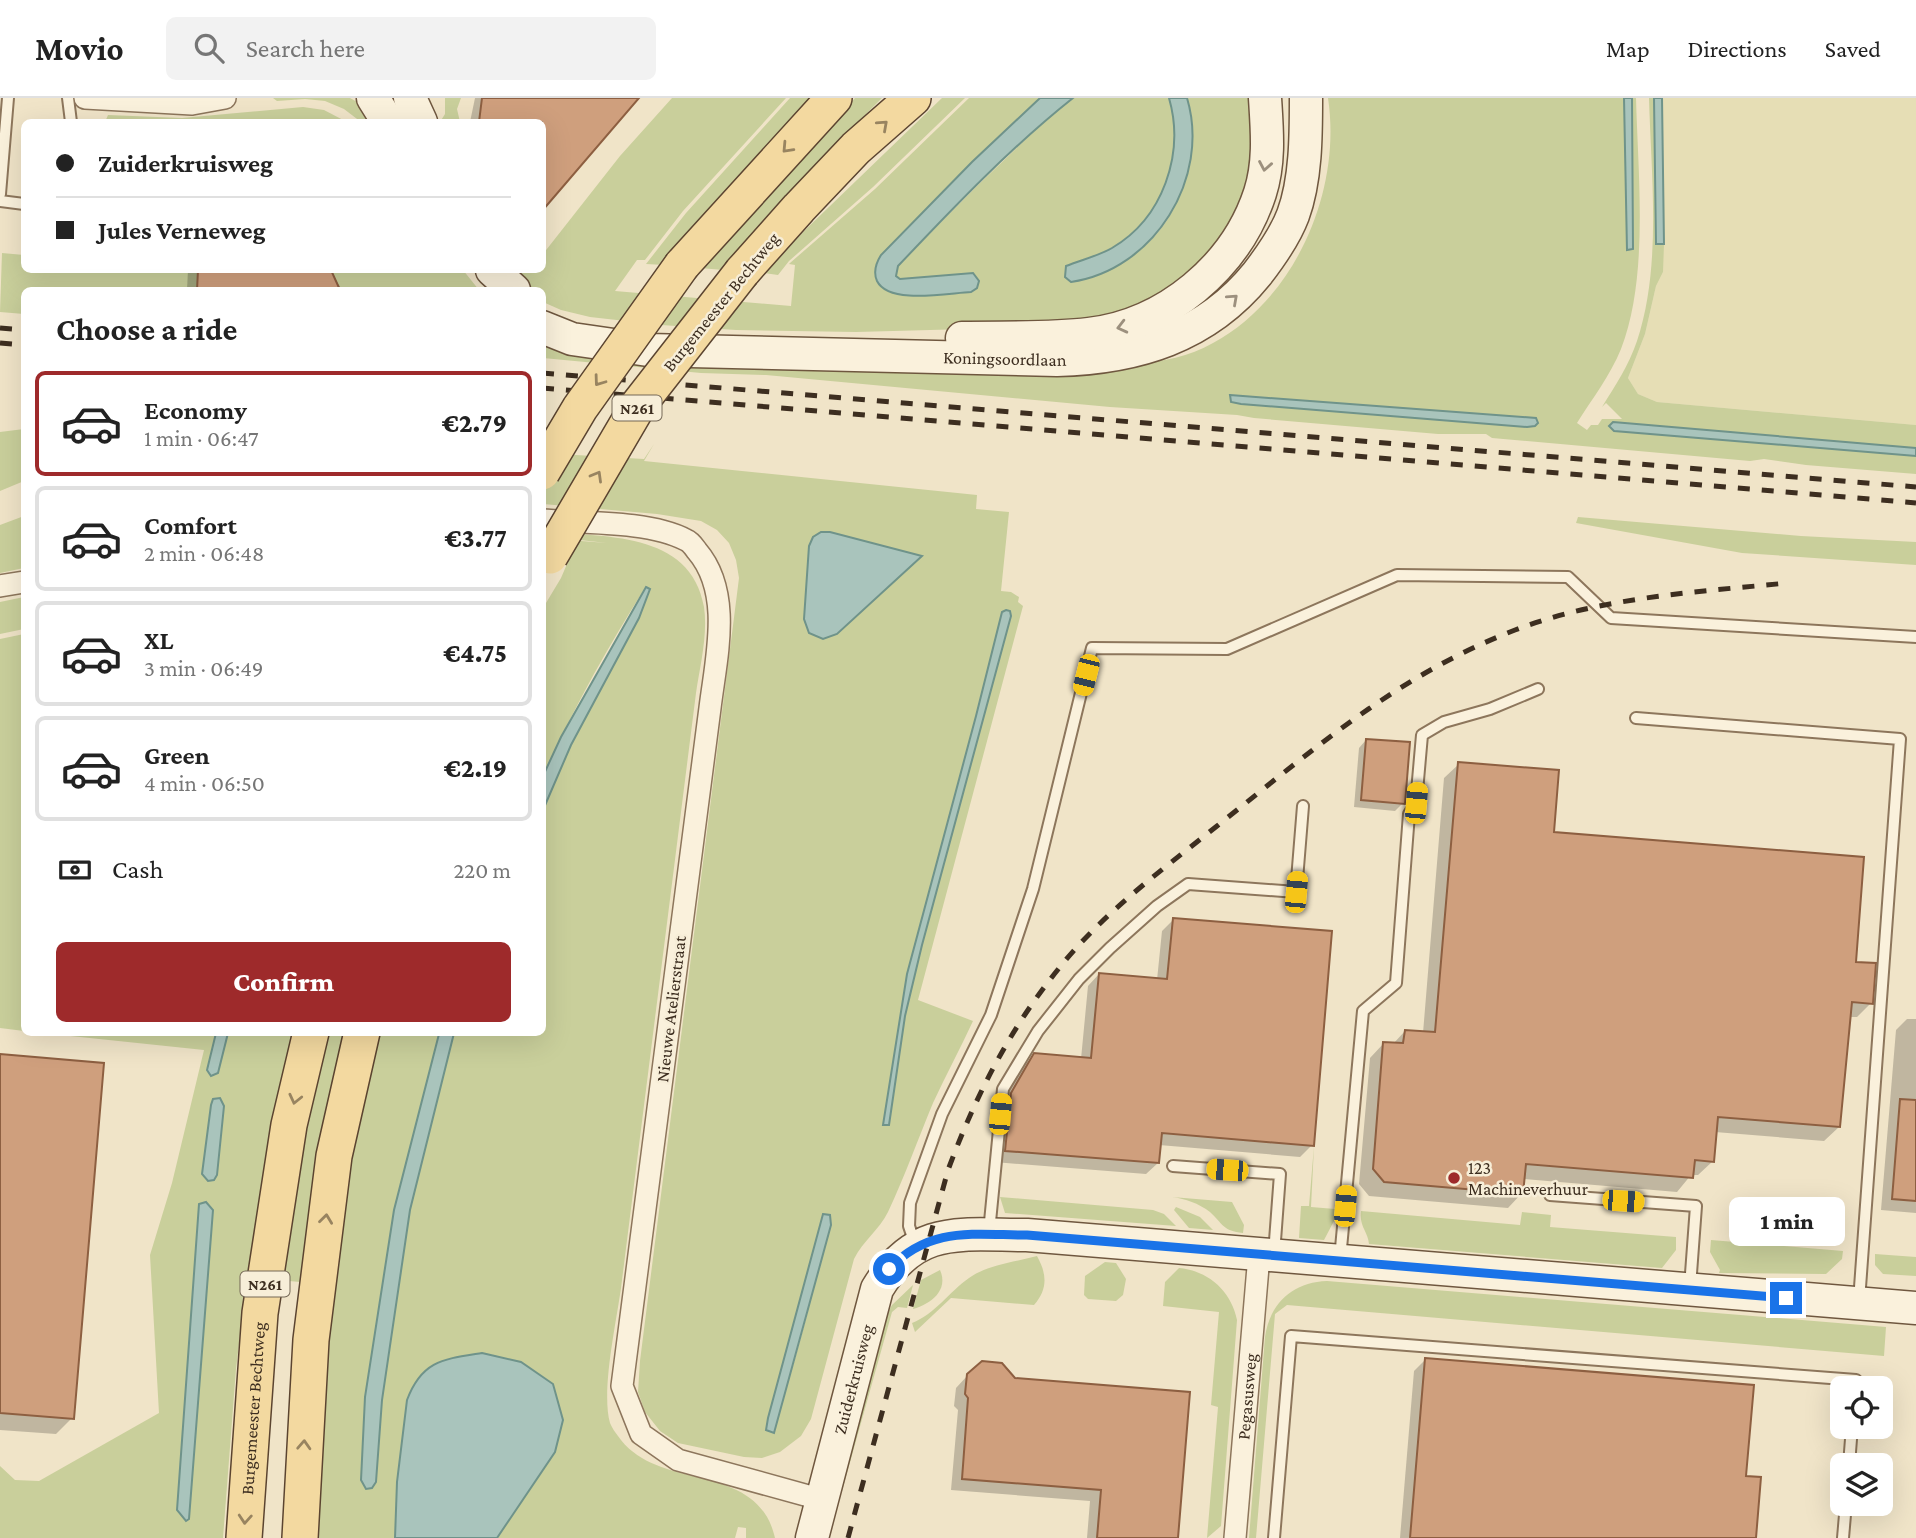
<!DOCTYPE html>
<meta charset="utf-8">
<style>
:root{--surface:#fff;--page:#f2f2f2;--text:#222;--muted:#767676;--line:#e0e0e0;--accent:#9e2a2b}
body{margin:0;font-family:"Crimson Pro",serif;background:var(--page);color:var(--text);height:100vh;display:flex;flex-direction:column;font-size:26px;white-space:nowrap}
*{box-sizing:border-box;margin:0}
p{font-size:23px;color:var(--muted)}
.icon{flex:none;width:38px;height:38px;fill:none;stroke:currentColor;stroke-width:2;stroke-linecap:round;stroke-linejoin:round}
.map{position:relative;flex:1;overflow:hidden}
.panel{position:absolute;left:21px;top:189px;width:525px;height:749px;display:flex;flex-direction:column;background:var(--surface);border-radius:10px;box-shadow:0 7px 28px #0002}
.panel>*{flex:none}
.top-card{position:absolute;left:21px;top:21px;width:525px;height:154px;border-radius:10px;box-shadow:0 7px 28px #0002;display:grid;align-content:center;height:154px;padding:0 35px;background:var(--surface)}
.fabs{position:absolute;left:1830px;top:1278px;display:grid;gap:14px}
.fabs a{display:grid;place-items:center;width:63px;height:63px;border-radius:10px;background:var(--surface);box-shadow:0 7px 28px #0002;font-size:35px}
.end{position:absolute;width:32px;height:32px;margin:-16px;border:9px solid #1a73e8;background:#fff;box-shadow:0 0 0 4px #fff}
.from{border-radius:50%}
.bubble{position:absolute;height:49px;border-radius:10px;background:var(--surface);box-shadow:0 7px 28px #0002;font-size:23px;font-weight:800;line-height:49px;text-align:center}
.car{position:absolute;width:21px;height:42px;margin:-21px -10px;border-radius:9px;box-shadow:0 0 5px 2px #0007;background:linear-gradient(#f5c518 24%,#345 0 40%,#f5c518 0 76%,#345 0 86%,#f5c518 0)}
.top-card b{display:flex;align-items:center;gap:24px;height:66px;font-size:26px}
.top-card b+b{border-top:2px solid var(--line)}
.top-card i{width:18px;height:18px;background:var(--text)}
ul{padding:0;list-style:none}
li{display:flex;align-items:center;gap:21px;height:105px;margin:0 14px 10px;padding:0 21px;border:4px solid var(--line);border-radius:10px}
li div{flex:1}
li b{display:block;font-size:26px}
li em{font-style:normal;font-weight:800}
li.current{border-color:var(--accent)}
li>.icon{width:63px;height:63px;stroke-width:1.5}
h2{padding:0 35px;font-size:32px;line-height:84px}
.pay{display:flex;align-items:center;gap:18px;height:77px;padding:0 35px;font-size:26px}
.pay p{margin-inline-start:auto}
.button{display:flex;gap:14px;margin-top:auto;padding:14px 35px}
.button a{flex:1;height:80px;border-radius:10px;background:var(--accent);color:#fff;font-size:28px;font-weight:800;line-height:80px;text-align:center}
header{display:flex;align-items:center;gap:42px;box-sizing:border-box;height:98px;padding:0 35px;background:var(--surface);border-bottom:2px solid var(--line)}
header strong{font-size:33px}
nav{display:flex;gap:38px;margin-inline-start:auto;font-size:24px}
.search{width:490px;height:63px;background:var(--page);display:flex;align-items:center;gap:18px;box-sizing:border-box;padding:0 24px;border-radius:10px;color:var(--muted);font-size:26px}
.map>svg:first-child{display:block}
.farmland{fill:#e6deb5}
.green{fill:#c9cf9b;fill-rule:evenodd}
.water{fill:#a9c4bc;stroke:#6f938a;stroke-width:2}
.shadow{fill:#0003}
.building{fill:#cf9f7d;stroke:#8d5f41;stroke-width:2}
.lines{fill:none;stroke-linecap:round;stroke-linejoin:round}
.lane-casing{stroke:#8d765c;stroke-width:14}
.street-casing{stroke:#8d765c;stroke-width:24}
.secondary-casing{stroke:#6f573f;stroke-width:35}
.primary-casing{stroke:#5b4430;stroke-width:38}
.lane{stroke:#faf1dc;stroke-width:10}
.street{stroke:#faf1dc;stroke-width:21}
.secondary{stroke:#faf1dc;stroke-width:32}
.primary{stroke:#f3d9a0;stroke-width:35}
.rail{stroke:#3d2e20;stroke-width:5;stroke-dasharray:12 12;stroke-linecap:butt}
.primary-bridge-casing{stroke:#5b4430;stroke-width:38;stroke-linecap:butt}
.primary-bridge{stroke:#f3d9a0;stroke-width:35}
.oneway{stroke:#988460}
.oneway2{stroke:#9c907e}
.route{stroke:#1a73e8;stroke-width:9}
.poi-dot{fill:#9e2a2b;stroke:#f7eed8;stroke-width:2.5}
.labels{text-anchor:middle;stroke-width:5;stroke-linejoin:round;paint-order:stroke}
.shield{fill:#f7eed8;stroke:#756857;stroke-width:2}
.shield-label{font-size:16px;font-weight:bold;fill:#3d2e20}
.street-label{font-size:18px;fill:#3d2e20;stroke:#f7eed8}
.poi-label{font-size:18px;fill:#3d2e20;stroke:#f7eed8;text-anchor:start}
</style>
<header>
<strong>Movio</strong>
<div class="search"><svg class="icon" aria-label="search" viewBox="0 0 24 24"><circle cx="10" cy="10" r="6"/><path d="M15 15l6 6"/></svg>Search here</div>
<nav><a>Map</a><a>Directions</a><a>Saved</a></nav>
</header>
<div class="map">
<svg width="1916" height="1440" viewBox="0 0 1916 1440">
<rect width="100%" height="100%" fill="#f0e4c8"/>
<!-- farmland -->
<path class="farmland" d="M1662,0H1916V327L1657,304L1638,296L1628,280L1645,236L1656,188L1663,174Z"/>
<!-- green -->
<g class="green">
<path d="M273,0H350L359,5L380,24H361L344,11L325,3L305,1L277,3Z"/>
<path d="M445,0H461L457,11L460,24H440L445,16Z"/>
<path d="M672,0H786L683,113L645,162H637L615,193L791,208L795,167L789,166L790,165L875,91L969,0H1040L972,64L881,157L875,173L878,184L978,187V180L900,181L896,178L898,168L976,89L1052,16L1073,0H1169C1185,56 1163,120 1111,150C1098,158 1081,162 1066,168L1097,177C1118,168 1139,156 1155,138C1187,103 1198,45 1187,0H1255L1257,20L1244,105L1200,172L1125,218L967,231L856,234L736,232L661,227L590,219L561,212L543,204L542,192H526L505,172H542L543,156L620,58Z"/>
<path d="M790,0H811L697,125L664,167L646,166L686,115Z"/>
<path d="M855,0H882L817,65L723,172L700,170Z"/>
<path d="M942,0H965L873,89L789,163L778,177L764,175L802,135Z"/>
<path d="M1328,0H1624L1628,152L1633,151L1632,0H1636C1638,77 1649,179 1621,251C1610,278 1592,301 1577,325L1587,332L1591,327H1598L1602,321H1622L1606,305L1602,309C1615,288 1629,267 1637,243C1662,168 1651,77 1649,0H1654L1656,146H1664L1663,174L1656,188L1645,236L1628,280L1638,296L1657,304L1916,327V350L1613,324L1614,333L1916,358V376L1806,367L1764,361L1750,363L1492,340L1486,336H1438L1254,320L1237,317L1110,309L766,277L701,275L543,260L542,239L1136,266C1163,263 1189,259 1213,245C1296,200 1342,92 1328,0ZM1230,297L1535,320V328L1241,306L1231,304Z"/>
<path d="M303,9L324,12L347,24H105L108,17L182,20Z"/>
<path d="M2,155L24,157V172H463L479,192H24V216L0,214Z"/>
<path d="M24,331V383L0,393V334Z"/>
<path d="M654,346L644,363L977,397L976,411L1009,414L1001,493L1011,494L1019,499L1018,504L1023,508L918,902L973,923C960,951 946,977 933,1005C918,1041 905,1078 888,1114C879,1132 863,1143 854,1161L811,1321L801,1338L780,1354L762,1360L744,1359L678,1345L660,1333L645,1314L638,1294L640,1263L739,480L736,462L729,445L717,432L701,423L657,416L543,406L542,355L644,361ZM825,434H831L921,458L804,520L809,448L813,439ZM1006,512L1011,518L922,847L905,918L889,1027H884L907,876L976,618L1002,514ZM821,1123L807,1217L793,1268L768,1320Z"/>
<path d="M24,418V470L0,475V427Z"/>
<path d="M1578,419L1801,438L1916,444V467L1742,455L1576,425Z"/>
<path d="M543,434C601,439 691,432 704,509C708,537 700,568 696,595L621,1190C616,1226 601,1293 610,1325C612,1330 615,1334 618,1338C658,1396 757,1361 775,1440H746V1430L738,1429L735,1440H497L555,1355L397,1384L395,1440H312L337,1124L377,935H439L394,1112L365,1299L361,1382L376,1384L382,1302L410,1112L452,941L454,935L542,934L543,712L571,647L639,520L650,491L645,490C607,550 572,613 543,678V510L561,480L570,459L543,440L607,445L543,438Z"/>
<path d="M24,499V531L0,536V504Z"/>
<path d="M24,536V933L0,930V541Z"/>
<path d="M42,935H294L265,1067L247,1179L236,1271L223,1440H0V1368L15,1382L39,1383L159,1315L150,1157L172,1085L204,952ZM202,1105L187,1423L177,1412L199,1107Z"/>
<path d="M326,935H346L316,1078L300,1184L278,1182L298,1061Z"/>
<path d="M1314,1048L1311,1109L1335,1111L1334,1123L1324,1142L1299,1140L1301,1108H1309Z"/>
<path d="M1000,1099L1153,1112L1164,1116L1176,1128L1005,1115Z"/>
<path d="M1172,1099L1232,1104L1244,1127L1243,1135C1223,1133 1223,1126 1210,1114C1198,1105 1186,1101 1172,1099Z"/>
<path d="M1176,1109L1200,1119L1213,1132L1189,1130L1174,1112Z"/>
<path d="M1361,1113L1520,1127L1522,1114L1551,1117L1550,1129L1676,1139V1152L1662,1170L1369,1146C1368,1133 1359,1129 1361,1113Z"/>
<path d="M1711,1142L1843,1153L1842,1161L1826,1176L1719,1175L1720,1172L1710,1154Z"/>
<path d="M1875,1156L1916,1159V1178L1883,1176L1875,1167Z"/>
<path d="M1037,1158C1047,1176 1048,1191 1034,1207L951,1200L915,1234L912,1225C935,1216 949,1194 969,1180C987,1167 1015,1164 1037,1158Z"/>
<path d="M1105,1164L1116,1165L1126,1181L1123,1197L1116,1203L1088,1201L1084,1197L1085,1178Z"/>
<path d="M1179,1170C1209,1173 1231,1193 1237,1222L1221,1428L1207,1440L1218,1309L1211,1307L1219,1214L1163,1208L1165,1184Z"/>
<path d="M940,1172C949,1192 931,1206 913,1211L921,1182Z"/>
<path d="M1327,1183L1886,1229L1884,1258L1287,1207L1275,1216L1256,1440H1249L1265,1239C1270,1205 1293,1184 1327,1183Z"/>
<path d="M913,1187L907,1210L898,1209L892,1214L842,1393L839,1395L883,1224L892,1207Z"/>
</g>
<!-- water -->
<g class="water">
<path d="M1040,0H1073C1010,50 953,110 898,168L896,178L900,181L973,175L979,183L977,190L971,194C948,195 889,207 877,183C873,174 876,165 881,157L972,64Z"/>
<path d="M1169,0H1187C1211,80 1154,172 1071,184L1065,179L1066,168C1081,162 1098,158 1112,150C1163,120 1185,56 1169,0Z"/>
<path d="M1624,0H1632L1633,151L1627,152Z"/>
<path d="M1654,0H1662L1664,146H1656Z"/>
<path d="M1230,297L1536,320L1538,325L1535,328L1527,329L1241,306L1231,304Z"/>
<path d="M1613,324L1916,350V358L1614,333L1609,328Z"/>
<path d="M821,434H830L922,458L837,536L823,541L809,535L804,521L809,448L813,439Z"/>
<path d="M646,489L650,491L639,520L571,647L543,712V678L561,639Z"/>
<path d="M1006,512L1010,513L1011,518L922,847L905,918L889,1027H883L907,876L976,618L1002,514Z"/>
<path d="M216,935H228L218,975L211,978L207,972Z"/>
<path d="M439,936L454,935L410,1112L382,1302L376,1384L372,1390L366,1391L361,1382L365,1299L394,1112Z"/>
<path d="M220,1000L224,1008L217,1077L214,1082L208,1083L202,1076L211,1007L213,1001Z"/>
<path d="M206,1104L213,1112L189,1421L186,1423L177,1412L199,1106Z"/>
<path d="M823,1116L830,1117L831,1127L774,1335L766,1332L768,1320Z"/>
<path d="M482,1255L521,1264L553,1286L563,1322L555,1354L497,1440H395L397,1384L407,1302C422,1262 444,1261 482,1255Z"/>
</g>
<!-- shadow -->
<g class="shadow">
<path d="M475,0H636L542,24H470Z"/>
<path d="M188,172H330L342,192H187Z"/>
<path d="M1366,642L1403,705L1395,713L1354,709L1359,650Z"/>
<path d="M1459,666L1552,735L1854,865L1871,905L1857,919H1849L1839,1029L1824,1043L1715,1034L1713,1063L1698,1077H1691L1677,1094L1523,1081L1522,1095L1508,1110L1369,1098L1359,1086L1370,960L1384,945L1393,946L1405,933L1423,935L1444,680Z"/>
<path d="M1173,822L1312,1047L1300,1059L1159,1047L1158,1065L1146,1076L994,1064L1000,1008L1022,969L1034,957L1081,961L1088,888L1099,876L1157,882L1162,833Z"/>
<path d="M1907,921H1916V1115L1881,1112L1896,932Z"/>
<path d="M0,958L72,1320L56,1336L0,1332Z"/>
<path d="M1425,1262L1744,1380L1755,1440H1400L1414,1273Z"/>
<path d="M968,1277L1014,1282L1176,1440H1087L1090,1403L951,1392L958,1312L954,1308L956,1290Z"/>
</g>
<!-- building -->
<g class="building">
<path d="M482,0H639L542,113V24H479Z"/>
<path d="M198,172H331L340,192H197Z"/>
<path d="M1366,641L1410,644L1405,706L1361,702Z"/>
<path d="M1458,664L1559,672L1554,734L1864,759L1856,864L1876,865L1873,906L1852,904L1840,1029L1718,1019L1714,1064L1695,1062L1693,1080L1526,1066L1523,1096L1384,1084L1373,1071L1383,944L1403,945L1405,932L1435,934Z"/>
<path d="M1173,820L1332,833L1314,1048L1162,1035L1159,1065L1005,1053L1011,995L1034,955L1091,960L1099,875L1167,881Z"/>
<path d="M0,956L104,965L74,1321L0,1315Z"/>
<path d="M1900,1001L1916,1002V1103L1892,1101Z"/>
<path d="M1425,1260L1754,1287L1746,1378L1761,1379L1756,1440H1410Z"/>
<path d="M982,1263L1002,1265L1015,1280L1190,1294L1178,1440H1097L1101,1392L962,1381L968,1300L965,1296L967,1276Z"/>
</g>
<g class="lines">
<defs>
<g id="lane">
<path d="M68,0L71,24"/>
<path d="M0,96L8,0"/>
<path d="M0,103L24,106"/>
<path d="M1636,620L1900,641L1859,1203"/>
<path d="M1173,1068L1280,1076L1274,1156"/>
<path d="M1550,1097L1696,1108L1690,1189"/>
<path d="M989,1134L1003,991L1038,933L1079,881L1110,850L1157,808L1188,786L1296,794L1303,708"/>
<path d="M915,1146L909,1128L910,1105L942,1016L991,917L1033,791L1092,550L1227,551L1397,477L1568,479L1611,520L1916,539"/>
<path d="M1340,1161L1363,913L1396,885L1409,716L1416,705L1422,637L1444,624L1490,611L1538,591"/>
<path d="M1849,1367L1852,1328"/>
<path d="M1274,1440L1291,1238L1856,1282V1290"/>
<path d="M1843,1440L1846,1405"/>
</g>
<g id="street">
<path d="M85,0L192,6L225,0"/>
<path d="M542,422C584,425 651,423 686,442C691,444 694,449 697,453C733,495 716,560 710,610L622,1288L641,1336L678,1362L823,1402"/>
<path d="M0,488L24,484"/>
<path id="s1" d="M1235,1440L1259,1157"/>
</g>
<g id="secondary">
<path d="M373,0L388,24"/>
<path d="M410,0L421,24"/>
<path d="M492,172L514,192"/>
<path id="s2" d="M542,229L572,241L648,252L1057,262C1136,260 1206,239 1257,176C1271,158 1285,138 1293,117C1306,82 1306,37 1306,0"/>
<path d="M962,240C1003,239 1048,241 1089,236C1166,227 1236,169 1260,95C1270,64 1267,32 1265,0"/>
<path id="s3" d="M812,1440L877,1191C916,1126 961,1137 1027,1137L1916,1210"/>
</g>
<g id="primary">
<path d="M682,167L834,0"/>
<path d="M742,174L799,110L856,50L913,0"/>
<path id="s4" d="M244,1440L260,1215L289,1027L311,934"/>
<path d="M300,1440L311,1242L334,1058L362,934"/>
</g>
</defs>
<!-- lane casing -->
<use href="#lane" class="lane-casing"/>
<!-- street casing -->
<use href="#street" class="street-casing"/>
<!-- secondary casing -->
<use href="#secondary" class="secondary-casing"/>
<!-- primary casing -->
<use href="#primary" class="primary-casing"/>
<!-- lane -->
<use href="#lane" class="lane"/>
<!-- street -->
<use href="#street" class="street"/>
<!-- secondary -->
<use href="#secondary" class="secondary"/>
<!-- primary -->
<use href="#primary" class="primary"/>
<!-- rail -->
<g class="rail">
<path d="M0,230L24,232"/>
<path d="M0,245L24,247"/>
<path d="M542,275L1916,389"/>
<path d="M542,290L1916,405"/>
<path d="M848,1440L948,1072C975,999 1010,930 1060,869C1104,814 1162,772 1217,728C1314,651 1398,577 1515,532C1601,499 1697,494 1787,485"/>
</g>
<defs>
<g id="primary-bridge">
<path d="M542,374L580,310L682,167"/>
<path d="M550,458L639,306L742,174"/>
</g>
</defs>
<!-- primary-bridge casing -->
<use href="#primary-bridge" class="primary-bridge-casing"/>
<!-- primary-bridge -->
<use href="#primary-bridge" class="primary-bridge"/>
</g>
<!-- one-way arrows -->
<defs><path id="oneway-chevron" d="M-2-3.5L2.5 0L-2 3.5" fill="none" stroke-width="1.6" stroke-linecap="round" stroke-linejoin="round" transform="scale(1.75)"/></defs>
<g class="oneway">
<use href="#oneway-chevron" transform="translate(883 27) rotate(-42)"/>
<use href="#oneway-chevron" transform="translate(787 50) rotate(133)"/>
<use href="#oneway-chevron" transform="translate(599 283) rotate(126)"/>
<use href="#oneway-chevron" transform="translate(597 378) rotate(-60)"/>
<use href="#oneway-chevron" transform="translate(295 1001) rotate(103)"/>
<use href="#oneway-chevron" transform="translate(326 1121) rotate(-83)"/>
<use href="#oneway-chevron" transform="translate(304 1347) rotate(-87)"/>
<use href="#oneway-chevron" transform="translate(245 1421) rotate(94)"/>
</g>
<g class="oneway2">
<use href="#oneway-chevron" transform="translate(1265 68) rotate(100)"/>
<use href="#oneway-chevron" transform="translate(1233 201) rotate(-42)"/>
<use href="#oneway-chevron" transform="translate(1122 229) rotate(166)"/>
</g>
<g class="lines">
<!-- route -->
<path class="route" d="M889,1171C930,1128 973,1137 1027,1137L1786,1200"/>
</g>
<!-- markers -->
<circle class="poi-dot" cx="1454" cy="1080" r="7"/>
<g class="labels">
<!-- shield labels -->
<g class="shield">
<rect x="612.5" y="297.5" width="49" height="25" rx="5"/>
<rect x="240.5" y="1173.5" width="49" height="25" rx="5"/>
</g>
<g class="shield-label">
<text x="637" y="316">N261</text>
<text x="265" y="1192">N261</text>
</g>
<!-- street labels -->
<g class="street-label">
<text transform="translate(721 204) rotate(-51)" y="6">Burgemeester Bechtweg</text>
<text dy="6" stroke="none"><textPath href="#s2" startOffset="466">Koningsoordlaan</textPath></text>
<text transform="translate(671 911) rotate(-83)" y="6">Nieuwe Atelierstraat</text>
<text dy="6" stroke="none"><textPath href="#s3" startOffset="164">Zuiderkruisweg</textPath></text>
<text dy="6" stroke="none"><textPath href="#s1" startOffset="142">Pegasusweg</textPath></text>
<text dy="6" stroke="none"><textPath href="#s4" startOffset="130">Burgemeester Bechtweg</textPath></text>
</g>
<!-- poi labels -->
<g class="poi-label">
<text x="1468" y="1076">123<tspan x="1468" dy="21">Machineverhuur</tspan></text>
</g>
</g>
</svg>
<div class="fabs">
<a><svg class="icon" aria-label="locate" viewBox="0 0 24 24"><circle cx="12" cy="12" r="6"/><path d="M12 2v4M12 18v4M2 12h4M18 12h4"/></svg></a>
<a><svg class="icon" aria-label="layers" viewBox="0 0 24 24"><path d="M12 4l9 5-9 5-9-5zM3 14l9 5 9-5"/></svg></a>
</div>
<i class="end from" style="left:889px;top:1171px"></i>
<i class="end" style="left:1786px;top:1200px"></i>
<div class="bubble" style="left:1729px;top:1099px;width:116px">1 min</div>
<i class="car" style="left:1086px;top:577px;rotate:194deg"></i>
<i class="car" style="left:1416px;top:705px;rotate:5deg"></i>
<i class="car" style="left:1296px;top:794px;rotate:5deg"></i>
<i class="car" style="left:1000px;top:1016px;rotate:5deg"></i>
<i class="car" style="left:1227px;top:1072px;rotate:274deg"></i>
<i class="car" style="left:1623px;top:1103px;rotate:94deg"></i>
<i class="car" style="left:1345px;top:1108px;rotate:5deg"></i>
<div class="top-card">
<b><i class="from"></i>Zuiderkruisweg</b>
<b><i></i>Jules Verneweg</b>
</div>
<section class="panel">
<h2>Choose a ride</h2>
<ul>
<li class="current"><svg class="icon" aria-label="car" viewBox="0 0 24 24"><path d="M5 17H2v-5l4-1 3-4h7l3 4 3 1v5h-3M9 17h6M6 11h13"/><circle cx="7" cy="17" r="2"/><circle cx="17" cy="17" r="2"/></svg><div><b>Economy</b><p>1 min · 06:47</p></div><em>€2.79</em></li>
<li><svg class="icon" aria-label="car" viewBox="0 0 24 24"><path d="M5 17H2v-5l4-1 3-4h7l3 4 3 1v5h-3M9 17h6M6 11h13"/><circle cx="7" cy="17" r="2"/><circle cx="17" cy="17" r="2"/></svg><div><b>Comfort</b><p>2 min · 06:48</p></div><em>€3.77</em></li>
<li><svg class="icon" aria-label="car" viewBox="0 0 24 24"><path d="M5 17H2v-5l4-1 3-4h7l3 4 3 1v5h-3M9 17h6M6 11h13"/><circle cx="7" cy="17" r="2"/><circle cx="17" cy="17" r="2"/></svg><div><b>XL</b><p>3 min · 06:49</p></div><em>€4.75</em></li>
<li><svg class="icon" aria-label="car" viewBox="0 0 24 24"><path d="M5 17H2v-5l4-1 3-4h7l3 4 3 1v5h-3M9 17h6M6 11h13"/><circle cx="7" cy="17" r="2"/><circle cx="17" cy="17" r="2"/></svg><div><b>Green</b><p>4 min · 06:50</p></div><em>€2.19</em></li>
</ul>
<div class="pay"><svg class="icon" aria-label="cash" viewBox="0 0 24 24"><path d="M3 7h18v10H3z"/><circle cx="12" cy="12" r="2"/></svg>Cash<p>220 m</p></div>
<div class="button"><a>Confirm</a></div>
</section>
</div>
